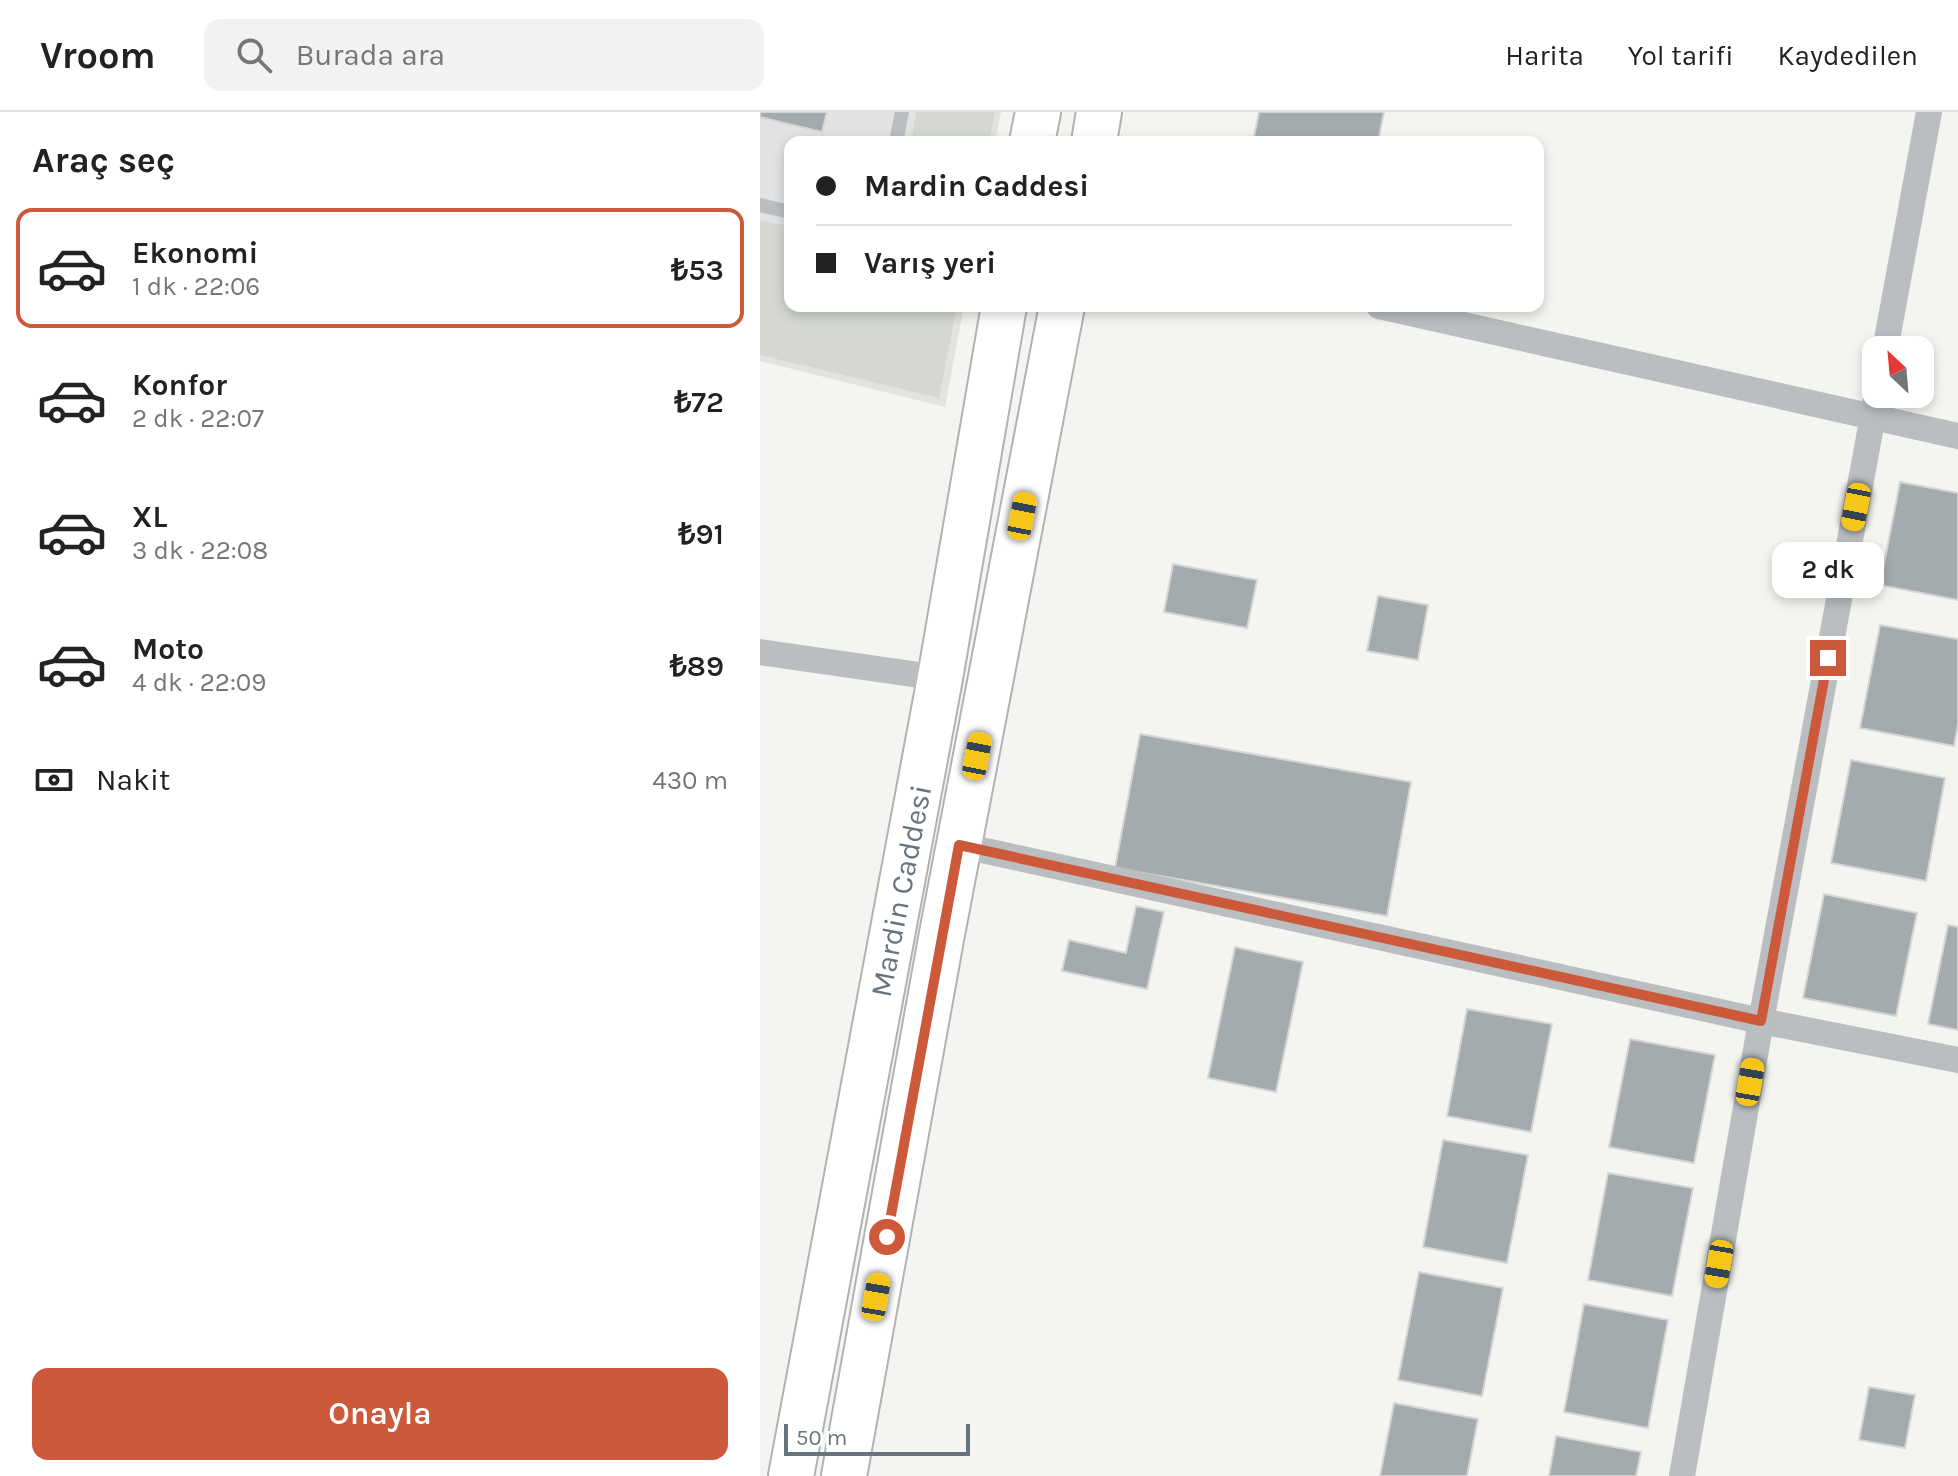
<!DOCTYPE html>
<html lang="tr">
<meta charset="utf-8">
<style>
:root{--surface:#fff;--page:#f2f2f2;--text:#222;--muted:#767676;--line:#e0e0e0;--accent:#cc5939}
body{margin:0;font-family:Karla,sans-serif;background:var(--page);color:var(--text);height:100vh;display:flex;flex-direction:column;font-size:30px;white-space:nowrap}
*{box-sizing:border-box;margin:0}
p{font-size:26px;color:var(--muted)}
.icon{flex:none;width:44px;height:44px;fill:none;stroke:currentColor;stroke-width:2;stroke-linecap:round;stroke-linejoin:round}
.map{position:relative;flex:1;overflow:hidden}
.drawer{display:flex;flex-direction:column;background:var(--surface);width:760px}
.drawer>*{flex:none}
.top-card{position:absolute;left:24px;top:24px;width:760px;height:176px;border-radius:16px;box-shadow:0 4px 12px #0003;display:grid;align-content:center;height:176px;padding:0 32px;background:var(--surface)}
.needle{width:52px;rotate:334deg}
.tools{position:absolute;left:1102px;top:224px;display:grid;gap:16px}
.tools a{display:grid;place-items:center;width:72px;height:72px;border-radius:16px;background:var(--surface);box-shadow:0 4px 12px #0003;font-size:40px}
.scale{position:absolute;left:24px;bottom:20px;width:186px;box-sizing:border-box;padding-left:8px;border:4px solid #67747e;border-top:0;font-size:22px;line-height:28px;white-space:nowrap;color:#67747e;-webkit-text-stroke:6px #fff;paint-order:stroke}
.end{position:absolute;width:36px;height:36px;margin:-18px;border:10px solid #cc5939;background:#fff;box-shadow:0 0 0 4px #fff}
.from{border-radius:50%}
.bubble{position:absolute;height:56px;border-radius:16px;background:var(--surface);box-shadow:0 4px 12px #0003;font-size:26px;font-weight:600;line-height:56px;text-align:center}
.car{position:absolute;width:24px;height:48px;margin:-24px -12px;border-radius:10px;box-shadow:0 0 6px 2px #0007;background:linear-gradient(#f5c518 24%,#345 0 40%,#f5c518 0 76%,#345 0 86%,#f5c518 0)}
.top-card b{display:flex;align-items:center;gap:28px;height:76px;font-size:30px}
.top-card b+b{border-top:2px solid var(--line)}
.top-card i{width:20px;height:20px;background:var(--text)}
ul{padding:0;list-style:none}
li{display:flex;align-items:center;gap:24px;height:120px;margin:0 16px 12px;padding:0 16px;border:4px solid transparent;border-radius:16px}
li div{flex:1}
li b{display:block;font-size:30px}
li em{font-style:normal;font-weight:600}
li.on{border-color:var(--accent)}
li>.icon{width:72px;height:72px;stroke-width:1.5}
h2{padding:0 32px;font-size:36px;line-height:96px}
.pay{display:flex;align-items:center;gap:20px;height:88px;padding:0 32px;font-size:30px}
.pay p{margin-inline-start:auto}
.action{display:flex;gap:16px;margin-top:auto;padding:16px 32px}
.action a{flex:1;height:92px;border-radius:16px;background:var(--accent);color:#fff;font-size:32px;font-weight:600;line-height:92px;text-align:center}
header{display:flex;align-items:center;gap:48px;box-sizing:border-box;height:112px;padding:0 40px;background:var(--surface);border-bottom:2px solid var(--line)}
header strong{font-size:38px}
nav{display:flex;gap:44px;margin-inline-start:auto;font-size:28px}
.search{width:560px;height:72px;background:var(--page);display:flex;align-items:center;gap:20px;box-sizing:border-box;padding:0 28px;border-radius:16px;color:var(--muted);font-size:30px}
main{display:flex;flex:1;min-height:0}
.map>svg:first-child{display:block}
.built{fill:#e2e3e1}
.green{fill:#d4d8d1}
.building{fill:#a4abaf;stroke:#d5d5d4;stroke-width:2}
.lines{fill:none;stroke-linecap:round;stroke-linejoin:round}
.trunk-casing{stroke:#b0b3b6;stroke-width:48}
.service{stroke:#babec0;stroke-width:14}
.minor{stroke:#babec0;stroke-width:26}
.trunk{stroke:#fff;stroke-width:44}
.route{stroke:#cc5939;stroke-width:10}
.labels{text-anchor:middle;stroke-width:8;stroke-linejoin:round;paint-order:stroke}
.street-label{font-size:30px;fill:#67747e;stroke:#fff}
</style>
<header>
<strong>Vroom</strong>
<div class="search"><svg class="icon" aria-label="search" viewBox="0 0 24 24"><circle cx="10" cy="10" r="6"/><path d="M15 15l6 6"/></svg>Burada ara</div>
<nav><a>Harita</a><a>Yol tarifi</a><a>Kaydedilen</a></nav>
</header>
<main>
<section class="drawer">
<h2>Araç seç</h2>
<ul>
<li class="on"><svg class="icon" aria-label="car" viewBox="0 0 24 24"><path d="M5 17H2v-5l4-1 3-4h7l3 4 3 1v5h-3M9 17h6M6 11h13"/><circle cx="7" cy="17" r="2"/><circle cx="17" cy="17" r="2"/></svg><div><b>Ekonomi</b><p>1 dk · 22:06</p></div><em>₺53</em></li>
<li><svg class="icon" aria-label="car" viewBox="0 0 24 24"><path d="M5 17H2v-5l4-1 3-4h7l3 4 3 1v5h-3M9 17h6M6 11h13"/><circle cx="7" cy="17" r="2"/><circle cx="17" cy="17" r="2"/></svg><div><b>Konfor</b><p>2 dk · 22:07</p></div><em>₺72</em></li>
<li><svg class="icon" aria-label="car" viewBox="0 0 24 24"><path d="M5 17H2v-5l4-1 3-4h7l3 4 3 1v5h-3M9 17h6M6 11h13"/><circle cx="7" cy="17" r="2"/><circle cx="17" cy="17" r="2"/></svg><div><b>XL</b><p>3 dk · 22:08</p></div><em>₺91</em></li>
<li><svg class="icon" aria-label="car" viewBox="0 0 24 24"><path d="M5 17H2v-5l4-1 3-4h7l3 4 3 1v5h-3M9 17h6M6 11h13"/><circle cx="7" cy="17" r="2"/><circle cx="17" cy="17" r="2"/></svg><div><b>Moto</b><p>4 dk · 22:09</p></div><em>₺89</em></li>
</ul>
<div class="pay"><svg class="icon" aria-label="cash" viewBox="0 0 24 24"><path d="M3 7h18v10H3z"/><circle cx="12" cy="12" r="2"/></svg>Nakit<p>430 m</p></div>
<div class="action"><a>Onayla</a></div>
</section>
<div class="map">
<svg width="1198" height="1364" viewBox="0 0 1198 1364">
<rect width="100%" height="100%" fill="#f4f4f1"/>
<!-- built -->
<path class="built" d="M0,0H241L235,30H30V194H204L185,295L0,249Z"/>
<!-- green -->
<g class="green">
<path d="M156,0H235L229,30H151Z"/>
<path d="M0,109L30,114V194H197L179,286L0,243Z"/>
</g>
<!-- building -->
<g class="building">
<path d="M0,0H67L62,20L0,5Z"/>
<path d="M499,0H624L618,30H493Z"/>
<path d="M1140,370L1198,381V488L1120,473Z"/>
<path d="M413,452L497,468L487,516L404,500Z"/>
<path d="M618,484L668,493L658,548L607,539Z"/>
<path d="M1120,513L1198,527V613L1194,634L1100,616Z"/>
<path d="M380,622L651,670L627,804L355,756Z"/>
<path d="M1091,648L1185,666L1166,769L1071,751Z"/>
<path d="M1064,782L1157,801L1136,904L1043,886Z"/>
<path d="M376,794L404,800L387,877L302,859L309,828L366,841Z"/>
<path d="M1188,813L1198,815V918L1168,912Z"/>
<path d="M475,835L543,850L516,980L448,966Z"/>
<path d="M707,897L792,912L771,1020L687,1004Z"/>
<path d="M870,927L955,943L934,1051L849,1035Z"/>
<path d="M683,1028L768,1043L747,1151L663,1135Z"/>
<path d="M848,1061L933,1076L912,1184L828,1168Z"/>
<path d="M659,1160L743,1176L722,1284L638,1268Z"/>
<path d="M824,1192L908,1208L888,1316L804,1300Z"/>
<path d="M1109,1275L1155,1283L1145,1336L1099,1328Z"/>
<path d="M634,1291L718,1307L707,1364H620Z"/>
<path d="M796,1324L881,1340L876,1364H789Z"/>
</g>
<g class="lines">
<defs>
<g id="trunk">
<path d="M272,30L278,0"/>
<path d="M334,30L339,0"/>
<path d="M31,1364L180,566L244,194"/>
<path d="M84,1364L181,827L302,194"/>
</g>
</defs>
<!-- trunk casing -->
<use href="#trunk" class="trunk-casing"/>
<!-- service -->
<g class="service">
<path d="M136,30L142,0"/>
<path d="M0,93L30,100"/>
</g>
<!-- minor -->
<g class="minor">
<path d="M619,194L1198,324"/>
<path d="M1125,238L1169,0"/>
<path d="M0,540L180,566"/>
<path d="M199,733L1001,909L1198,948"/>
<path d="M922,1364L1001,909L1117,282"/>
</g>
<!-- trunk -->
<use href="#trunk" class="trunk"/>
</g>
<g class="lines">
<!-- route -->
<path class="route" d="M127,1125L199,733L1001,909L1068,546"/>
</g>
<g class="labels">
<!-- street labels -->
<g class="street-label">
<text transform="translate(141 779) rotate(-79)" y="10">Mardin Caddesi</text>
</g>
</g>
</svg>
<div class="tools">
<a><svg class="needle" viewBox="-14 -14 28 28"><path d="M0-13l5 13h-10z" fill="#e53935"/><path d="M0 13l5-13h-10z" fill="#767676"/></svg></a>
</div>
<div class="scale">50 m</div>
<i class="end from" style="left:127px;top:1125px"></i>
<i class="end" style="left:1068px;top:546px"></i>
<div class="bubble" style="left:1012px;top:430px;width:112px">2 dk</div>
<i class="car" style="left:1096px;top:395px;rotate:191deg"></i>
<i class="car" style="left:262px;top:404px;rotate:11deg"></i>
<i class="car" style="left:217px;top:644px;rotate:11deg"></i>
<i class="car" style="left:990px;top:970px;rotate:10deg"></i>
<i class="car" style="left:959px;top:1152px;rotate:190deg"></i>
<i class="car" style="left:116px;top:1185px;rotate:10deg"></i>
<div class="top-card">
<b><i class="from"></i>Mardin Caddesi</b>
<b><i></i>Varış yeri</b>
</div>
</div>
</main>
